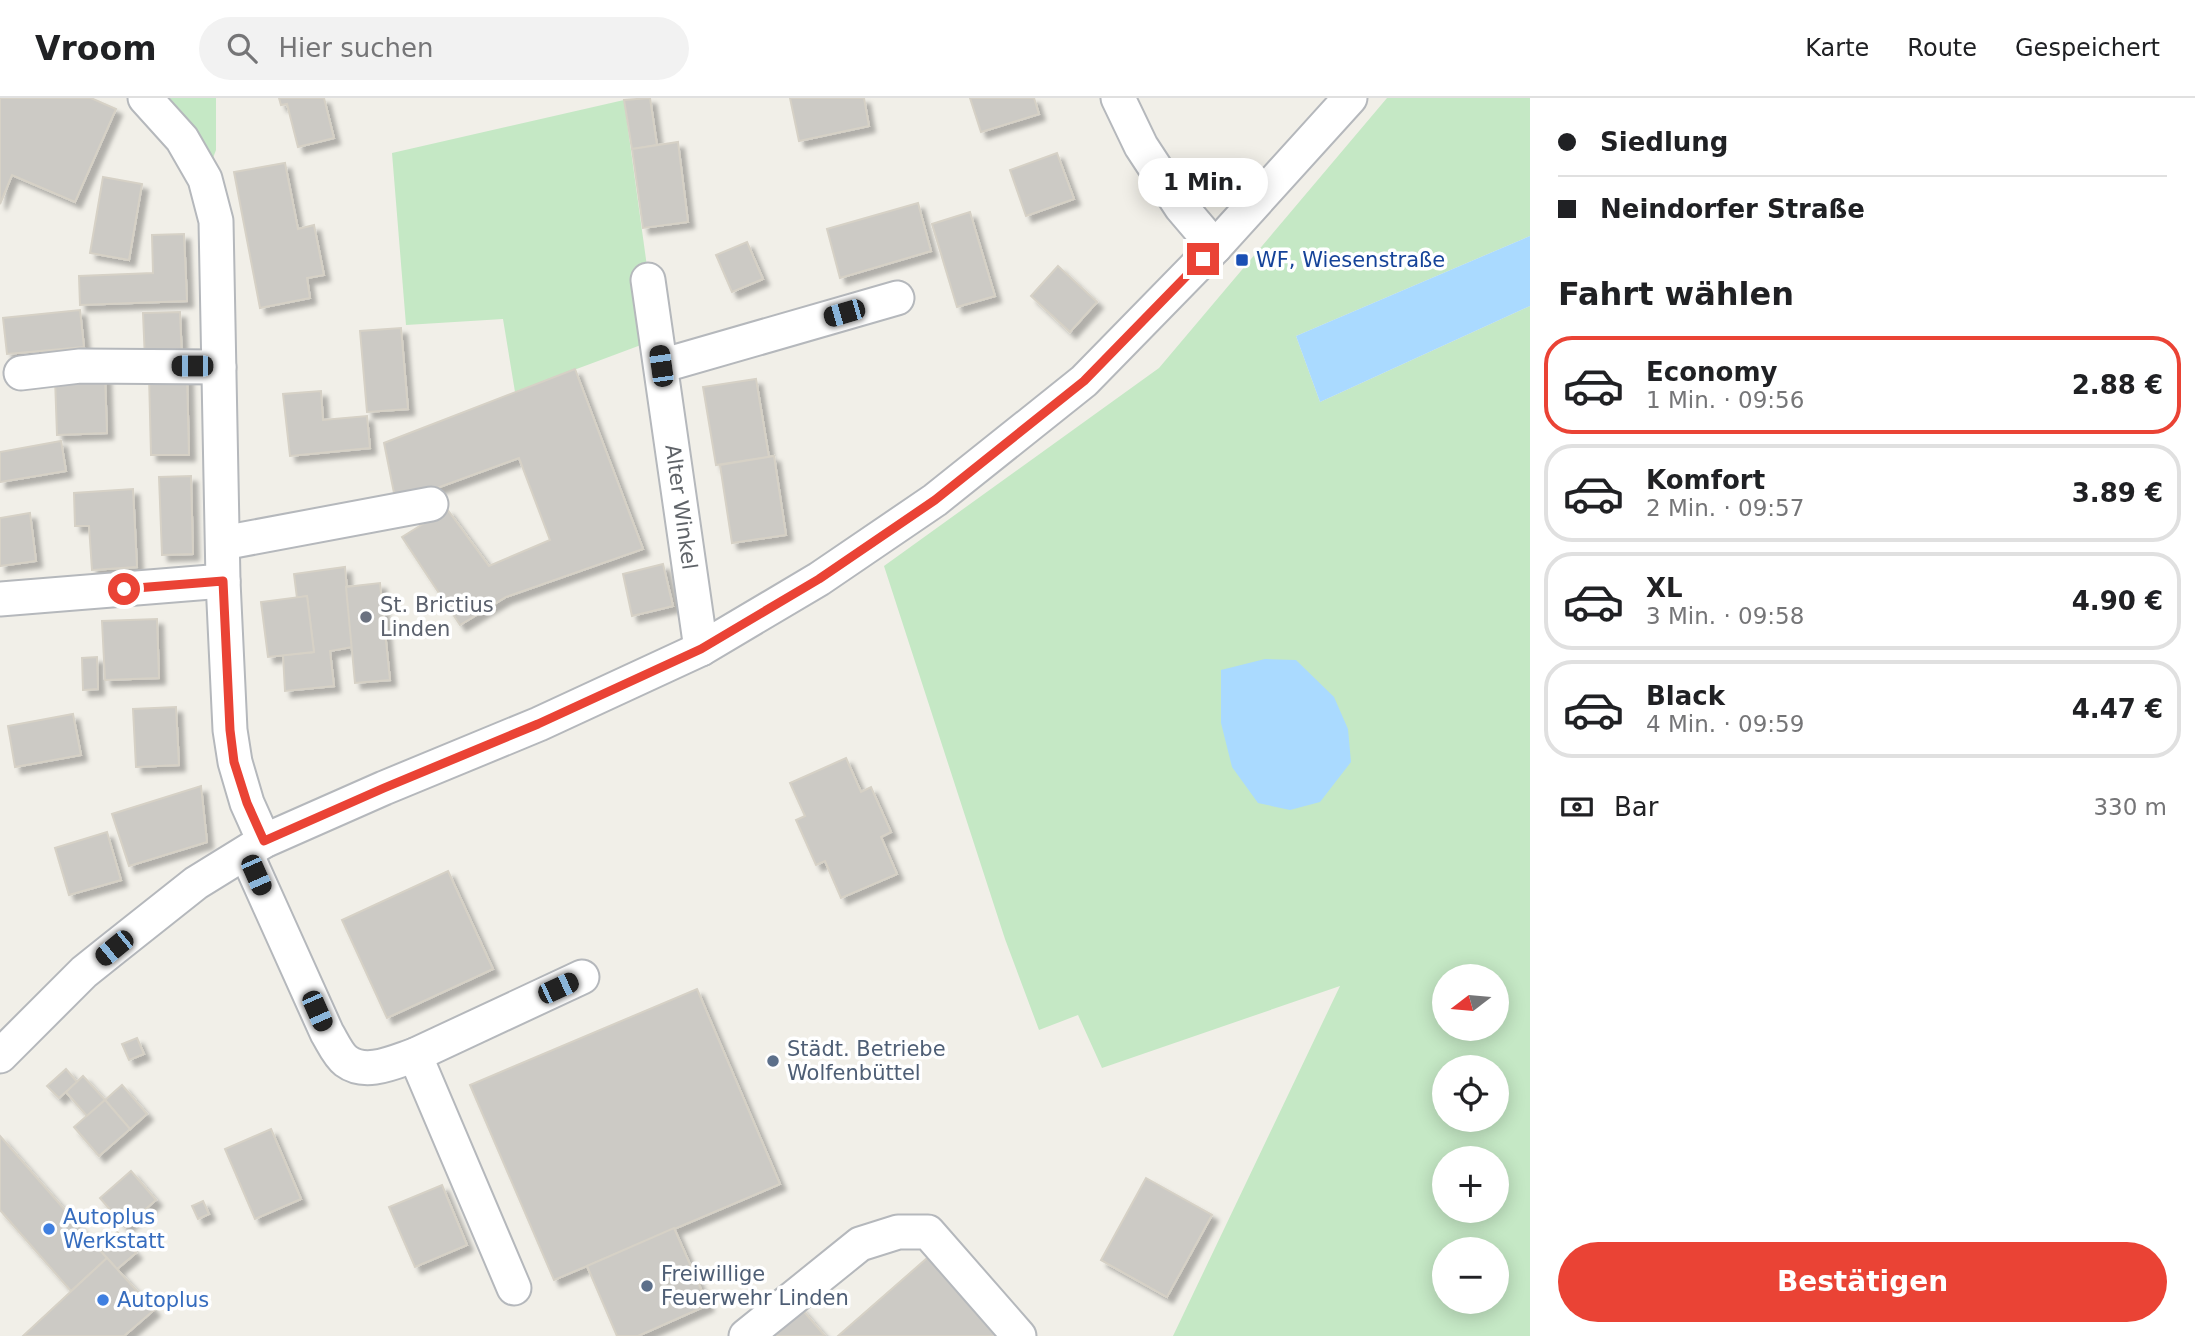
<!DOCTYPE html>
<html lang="de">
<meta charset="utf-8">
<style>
:root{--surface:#fff;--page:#f2f2f2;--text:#202124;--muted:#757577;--line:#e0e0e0;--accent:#ea4335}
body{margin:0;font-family:"DejaVu Sans",sans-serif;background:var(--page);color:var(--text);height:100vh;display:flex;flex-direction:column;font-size:26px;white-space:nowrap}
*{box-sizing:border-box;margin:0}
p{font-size:23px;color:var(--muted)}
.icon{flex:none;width:38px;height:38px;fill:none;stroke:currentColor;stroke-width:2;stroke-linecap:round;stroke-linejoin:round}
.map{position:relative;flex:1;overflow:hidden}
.panel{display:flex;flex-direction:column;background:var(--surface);width:665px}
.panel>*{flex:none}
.guide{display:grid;align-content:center;height:154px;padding:0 28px;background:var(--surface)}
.needle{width:46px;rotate:254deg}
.fabs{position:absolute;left:1432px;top:866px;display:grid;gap:14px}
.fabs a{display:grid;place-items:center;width:77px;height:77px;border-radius:50%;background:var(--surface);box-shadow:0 4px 18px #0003;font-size:35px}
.end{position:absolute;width:32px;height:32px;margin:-16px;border:9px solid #ea4335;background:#fff;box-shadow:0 0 0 4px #fff}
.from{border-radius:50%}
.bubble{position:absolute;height:49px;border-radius:24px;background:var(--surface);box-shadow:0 4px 18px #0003;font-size:23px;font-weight:700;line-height:49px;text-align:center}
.car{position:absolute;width:21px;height:42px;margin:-21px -10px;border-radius:9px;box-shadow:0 0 5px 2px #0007;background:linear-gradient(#222 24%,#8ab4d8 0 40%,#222 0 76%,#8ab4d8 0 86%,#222 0)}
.guide b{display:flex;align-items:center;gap:24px;height:66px;font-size:26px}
.guide b+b{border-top:2px solid var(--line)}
.guide i{width:18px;height:18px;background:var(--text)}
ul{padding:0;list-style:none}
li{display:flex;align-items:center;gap:21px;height:98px;margin:0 14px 10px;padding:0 14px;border:4px solid var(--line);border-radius:28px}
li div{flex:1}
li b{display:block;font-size:26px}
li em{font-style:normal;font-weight:700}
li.current{border-color:var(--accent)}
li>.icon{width:63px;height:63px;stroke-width:1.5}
h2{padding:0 28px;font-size:32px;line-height:84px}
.pay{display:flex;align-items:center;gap:18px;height:77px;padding:0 28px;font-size:26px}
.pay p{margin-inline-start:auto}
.primary-button{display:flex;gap:14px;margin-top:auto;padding:14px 28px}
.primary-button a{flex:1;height:80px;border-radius:42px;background:var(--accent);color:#fff;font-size:28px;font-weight:700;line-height:80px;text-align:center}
header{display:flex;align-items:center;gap:42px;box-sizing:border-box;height:98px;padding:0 35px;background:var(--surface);border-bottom:2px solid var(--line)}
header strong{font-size:33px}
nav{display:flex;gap:38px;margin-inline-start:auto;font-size:24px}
.search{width:490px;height:63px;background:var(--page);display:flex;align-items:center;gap:18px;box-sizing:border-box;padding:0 24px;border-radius:38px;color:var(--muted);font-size:26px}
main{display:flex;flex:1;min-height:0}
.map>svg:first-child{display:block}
.green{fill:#c5e8c5;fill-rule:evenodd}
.water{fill:#aadaff}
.building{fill:#cccac5;stroke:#d6d1c6;stroke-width:2;filter:url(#shadow)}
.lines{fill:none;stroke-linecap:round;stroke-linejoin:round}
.minor-casing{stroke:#b5b8bc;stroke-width:37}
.minor{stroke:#fff;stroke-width:33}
.route{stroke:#ea4335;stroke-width:9}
.transit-dot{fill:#1a4fb4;stroke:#fff;stroke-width:2.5}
.worship-dot{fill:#6b7280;stroke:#fff;stroke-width:2.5}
.service-dot{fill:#5c6f8a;stroke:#fff;stroke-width:2.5}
.shop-dot{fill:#3f7fe0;stroke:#fff;stroke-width:2.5}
.labels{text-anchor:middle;stroke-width:7;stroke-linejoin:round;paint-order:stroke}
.transit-label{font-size:21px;fill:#164399;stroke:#fff;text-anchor:start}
.street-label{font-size:21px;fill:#5f6368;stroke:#fff}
.worship-label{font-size:21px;fill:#5b616d;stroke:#fff;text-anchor:start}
.service-label{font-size:21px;fill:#4e5e75;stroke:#fff;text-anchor:start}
.shop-label{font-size:21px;fill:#366cbe;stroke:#fff;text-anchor:start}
</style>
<header>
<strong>Vroom</strong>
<div class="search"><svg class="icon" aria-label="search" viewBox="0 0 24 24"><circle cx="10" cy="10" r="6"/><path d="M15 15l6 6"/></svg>Hier suchen</div>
<nav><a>Karte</a><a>Route</a><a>Gespeichert</a></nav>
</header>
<main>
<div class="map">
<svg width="1530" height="1238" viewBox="0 0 1530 1238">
<defs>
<filter id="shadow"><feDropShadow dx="6" dy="6" stdDeviation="2" flood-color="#0004"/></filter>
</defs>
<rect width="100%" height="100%" fill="#f1efe8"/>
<!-- green -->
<g class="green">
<path d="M145,0H216V52L205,81Z"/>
<path d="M1387,0H1530V138L1296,238L1320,304L1530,208V1238H1173L1340,888L1102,970L1078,917L1039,932L1005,841L884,468L1159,270ZM1444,878H1496V931H1444ZM1444,970H1496V1022H1444ZM1444,1060H1496V1113H1444ZM1444,1152H1496V1204H1444Z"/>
<path d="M624,2L657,241L515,294L503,221L406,227L392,55Z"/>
</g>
<!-- water -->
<g class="water">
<path d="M1530,138V208L1320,304L1296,238Z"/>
<path d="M1265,561L1296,562L1334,599L1348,631L1351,664L1320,704L1290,712L1258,705L1232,669L1221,625V572Z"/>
</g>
<!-- building -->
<g class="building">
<path d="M0,0H91L116,11L75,104L12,77L0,106Z"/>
<path d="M279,0H324L334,40L298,49L287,6L281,7Z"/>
<path d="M650,0L657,47L632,51L624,2Z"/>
<path d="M790,0H864L869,28L799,43Z"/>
<path d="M970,0H1034L1039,16L981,34Z"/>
<path d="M678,44L688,124L643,130L632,51Z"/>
<path d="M1057,55L1074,101L1026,118L1010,72Z"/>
<path d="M285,65L298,131L314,127L324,177L307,180L310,200L260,210L234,74Z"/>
<path d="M103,79L142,86L129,162L90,155Z"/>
<path d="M918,105L931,153L840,180L827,131Z"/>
<path d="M970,114L995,198L957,209L932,126Z"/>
<path d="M184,136L187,203L80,207L79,178L153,175L152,137Z"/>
<path d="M747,144L763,181L732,194L716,157Z"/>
<path d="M1058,168L1097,204L1070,234L1031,198Z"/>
<path d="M80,212L84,249L7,256L3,220Z"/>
<path d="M180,214L182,260L145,262L143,215Z"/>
<path d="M401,230L408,311L367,314L360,233Z"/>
<path d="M575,271L643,451L506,499L460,527L402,439L447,411L489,468L550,442L519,360L396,405L384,345Z"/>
<path d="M187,276L189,357H151L149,277Z"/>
<path d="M105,278L107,335L57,337L55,280Z"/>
<path d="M756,281L769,359L716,367L703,289Z"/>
<path d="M321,293L323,322L367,318L370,350L290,358L283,296Z"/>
<path d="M61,343L66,373L0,384V354Z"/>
<path d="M774,358L786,437L732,445L720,367Z"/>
<path d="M191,378L193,456L162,457L159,379Z"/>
<path d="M133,391L137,469L92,472L89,428H75L74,395Z"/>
<path d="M30,415L36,463L0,468V420Z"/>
<path d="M663,466L673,508L632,518L623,476Z"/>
<path d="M345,469L352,549L330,553L334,588L285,593L283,557L314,554L307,498L297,500L294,476Z"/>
<path d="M380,485L390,582L355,585L346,489Z"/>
<path d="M307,498L314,554L268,559L261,504Z"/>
<path d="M157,521L159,580L105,582L102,523Z"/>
<path d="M97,559L98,591L83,592L82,560Z"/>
<path d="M176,609L179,667L136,669L133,611Z"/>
<path d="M73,616L81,657L15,669L8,628Z"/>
<path d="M846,660L861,694L871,689L891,734L881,739L897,776L841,800L825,763L816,767L796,722L805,718L790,685Z"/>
<path d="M201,688L207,744L129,768L112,716Z"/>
<path d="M107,734L121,782L69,797L55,750Z"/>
<path d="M448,773L493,871L387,920L342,822Z"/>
<path d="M697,891L780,1086L554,1182L470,987Z"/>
<path d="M137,940L144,956L129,962L122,946Z"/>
<path d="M66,971L77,984L59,1000L47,988Z"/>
<path d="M83,978L105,1002L87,1018L66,994Z"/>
<path d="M122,987L147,1016L130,1031L105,1002Z"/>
<path d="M105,1002L130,1031L99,1058L74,1029Z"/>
<path d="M271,1031L301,1101L255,1121L225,1051Z"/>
<path d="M0,1038L107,1160L71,1193L0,1112Z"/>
<path d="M131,1073L156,1102L125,1129L100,1100Z"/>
<path d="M1146,1080L1212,1117L1167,1199L1101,1162Z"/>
<path d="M442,1087L467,1147L415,1169L389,1109Z"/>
<path d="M203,1103L209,1116L198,1121L192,1108Z"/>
<path d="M674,1130L708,1207L638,1238H617L587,1168Z"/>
<path d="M117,1134L136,1155L117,1171L99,1151Z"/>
<path d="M934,1154L1007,1238H838Z"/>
<path d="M107,1160L154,1212L124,1238H23Z"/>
<path d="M799,1208L825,1238H764Z"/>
</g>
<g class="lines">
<defs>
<g id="minor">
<path d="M145,0L182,41L205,81L216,123L223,483L230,632L235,664L247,705L264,743"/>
<path d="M1118,0L1141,48L1181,109L1215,149"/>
<path d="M648,182L701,551"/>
<path d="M661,268L897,200"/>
<path d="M21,275L80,268L219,269"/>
<path d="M223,445L431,406"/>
<path d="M0,501L223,483"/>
<path d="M246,755L327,935C332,943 338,957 346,963C366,978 394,964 415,957L582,879"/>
<path d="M415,957L514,1190"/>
<path d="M0,958L84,874L114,850L196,785L264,743L384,690L539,626L701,551L819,481L935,402L1084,283L1215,149L1350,0"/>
<path d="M746,1238L860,1146L898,1134H928L1019,1238"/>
</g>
</defs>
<!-- minor casing -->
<use href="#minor" class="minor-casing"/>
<!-- minor -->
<use href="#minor" class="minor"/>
</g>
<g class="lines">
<!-- route -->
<path class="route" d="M124,491L223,483L230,632L234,664L247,705L264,743L384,690L538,626L701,551L819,481L935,402L1084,283L1203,161"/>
</g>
<!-- markers -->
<rect class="transit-dot" x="1235" y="155" width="14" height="14" rx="3.5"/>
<circle class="worship-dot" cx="366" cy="519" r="7"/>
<g class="service-dot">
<circle cx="773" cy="963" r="7"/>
<circle cx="647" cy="1188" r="7"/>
</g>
<g class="shop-dot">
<circle cx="49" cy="1131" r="7"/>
<circle cx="103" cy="1202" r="7"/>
</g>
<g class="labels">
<!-- transit labels -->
<g class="transit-label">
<text x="1256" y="169">WF, Wiesenstraße</text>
</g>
<!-- street labels -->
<g class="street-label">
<text transform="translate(681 409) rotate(82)" y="7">Alter Winkel</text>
</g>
<!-- worship labels -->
<g class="worship-label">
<text x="380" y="514">St. Brictius<tspan x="380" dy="24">Linden</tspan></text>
</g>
<!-- service labels -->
<g class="service-label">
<text x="787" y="958">Städt. Betriebe<tspan x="787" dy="24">Wolfenbüttel</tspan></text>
<text x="661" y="1183">Freiwillige<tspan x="661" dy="24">Feuerwehr Linden</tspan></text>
</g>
<!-- shop labels -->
<g class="shop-label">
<text x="63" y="1126">Autoplus<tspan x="63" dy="24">Werkstatt</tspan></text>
<text x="117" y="1209">Autoplus</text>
</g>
</g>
</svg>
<div class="fabs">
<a><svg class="needle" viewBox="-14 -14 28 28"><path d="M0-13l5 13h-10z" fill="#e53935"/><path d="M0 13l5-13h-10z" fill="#757577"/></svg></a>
<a><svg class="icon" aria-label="locate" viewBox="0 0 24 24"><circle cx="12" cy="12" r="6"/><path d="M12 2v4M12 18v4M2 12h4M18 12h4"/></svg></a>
<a>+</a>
<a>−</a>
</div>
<i class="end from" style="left:124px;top:491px"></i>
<i class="end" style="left:1203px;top:161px"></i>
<div class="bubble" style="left:1138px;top:60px;width:130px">1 Min.</div>
<i class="car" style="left:844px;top:215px;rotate:254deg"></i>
<i class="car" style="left:192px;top:268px;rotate:270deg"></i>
<i class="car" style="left:661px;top:268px;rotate:352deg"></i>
<i class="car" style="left:256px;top:777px;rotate:156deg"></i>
<i class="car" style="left:114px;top:850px;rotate:231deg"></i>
<i class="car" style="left:558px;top:890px;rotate:65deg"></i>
<i class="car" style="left:317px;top:913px;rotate:156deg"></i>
</div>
<section class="panel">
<div class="guide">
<b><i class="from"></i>Siedlung</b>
<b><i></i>Neindorfer Straße</b>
</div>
<h2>Fahrt wählen</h2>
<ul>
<li class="current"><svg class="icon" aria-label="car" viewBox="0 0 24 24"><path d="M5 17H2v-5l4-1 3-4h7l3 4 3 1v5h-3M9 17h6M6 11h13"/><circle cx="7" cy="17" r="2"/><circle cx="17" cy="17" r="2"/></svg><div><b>Economy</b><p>1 Min. · 09:56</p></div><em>2.88 €</em></li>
<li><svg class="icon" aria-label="car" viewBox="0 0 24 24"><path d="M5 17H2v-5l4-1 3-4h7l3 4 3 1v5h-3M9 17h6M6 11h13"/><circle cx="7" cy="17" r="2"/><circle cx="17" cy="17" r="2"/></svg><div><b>Komfort</b><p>2 Min. · 09:57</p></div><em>3.89 €</em></li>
<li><svg class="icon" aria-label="car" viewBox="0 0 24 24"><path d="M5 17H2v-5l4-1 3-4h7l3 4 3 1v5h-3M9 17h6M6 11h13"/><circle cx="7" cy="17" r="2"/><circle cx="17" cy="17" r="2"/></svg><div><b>XL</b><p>3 Min. · 09:58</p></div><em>4.90 €</em></li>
<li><svg class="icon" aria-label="car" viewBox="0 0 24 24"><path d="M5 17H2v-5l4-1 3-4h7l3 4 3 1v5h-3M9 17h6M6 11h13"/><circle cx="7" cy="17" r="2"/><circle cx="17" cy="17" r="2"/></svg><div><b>Black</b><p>4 Min. · 09:59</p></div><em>4.47 €</em></li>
</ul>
<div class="pay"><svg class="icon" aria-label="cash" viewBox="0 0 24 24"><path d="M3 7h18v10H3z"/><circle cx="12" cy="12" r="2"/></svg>Bar<p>330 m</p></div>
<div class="primary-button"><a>Bestätigen</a></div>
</section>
</main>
